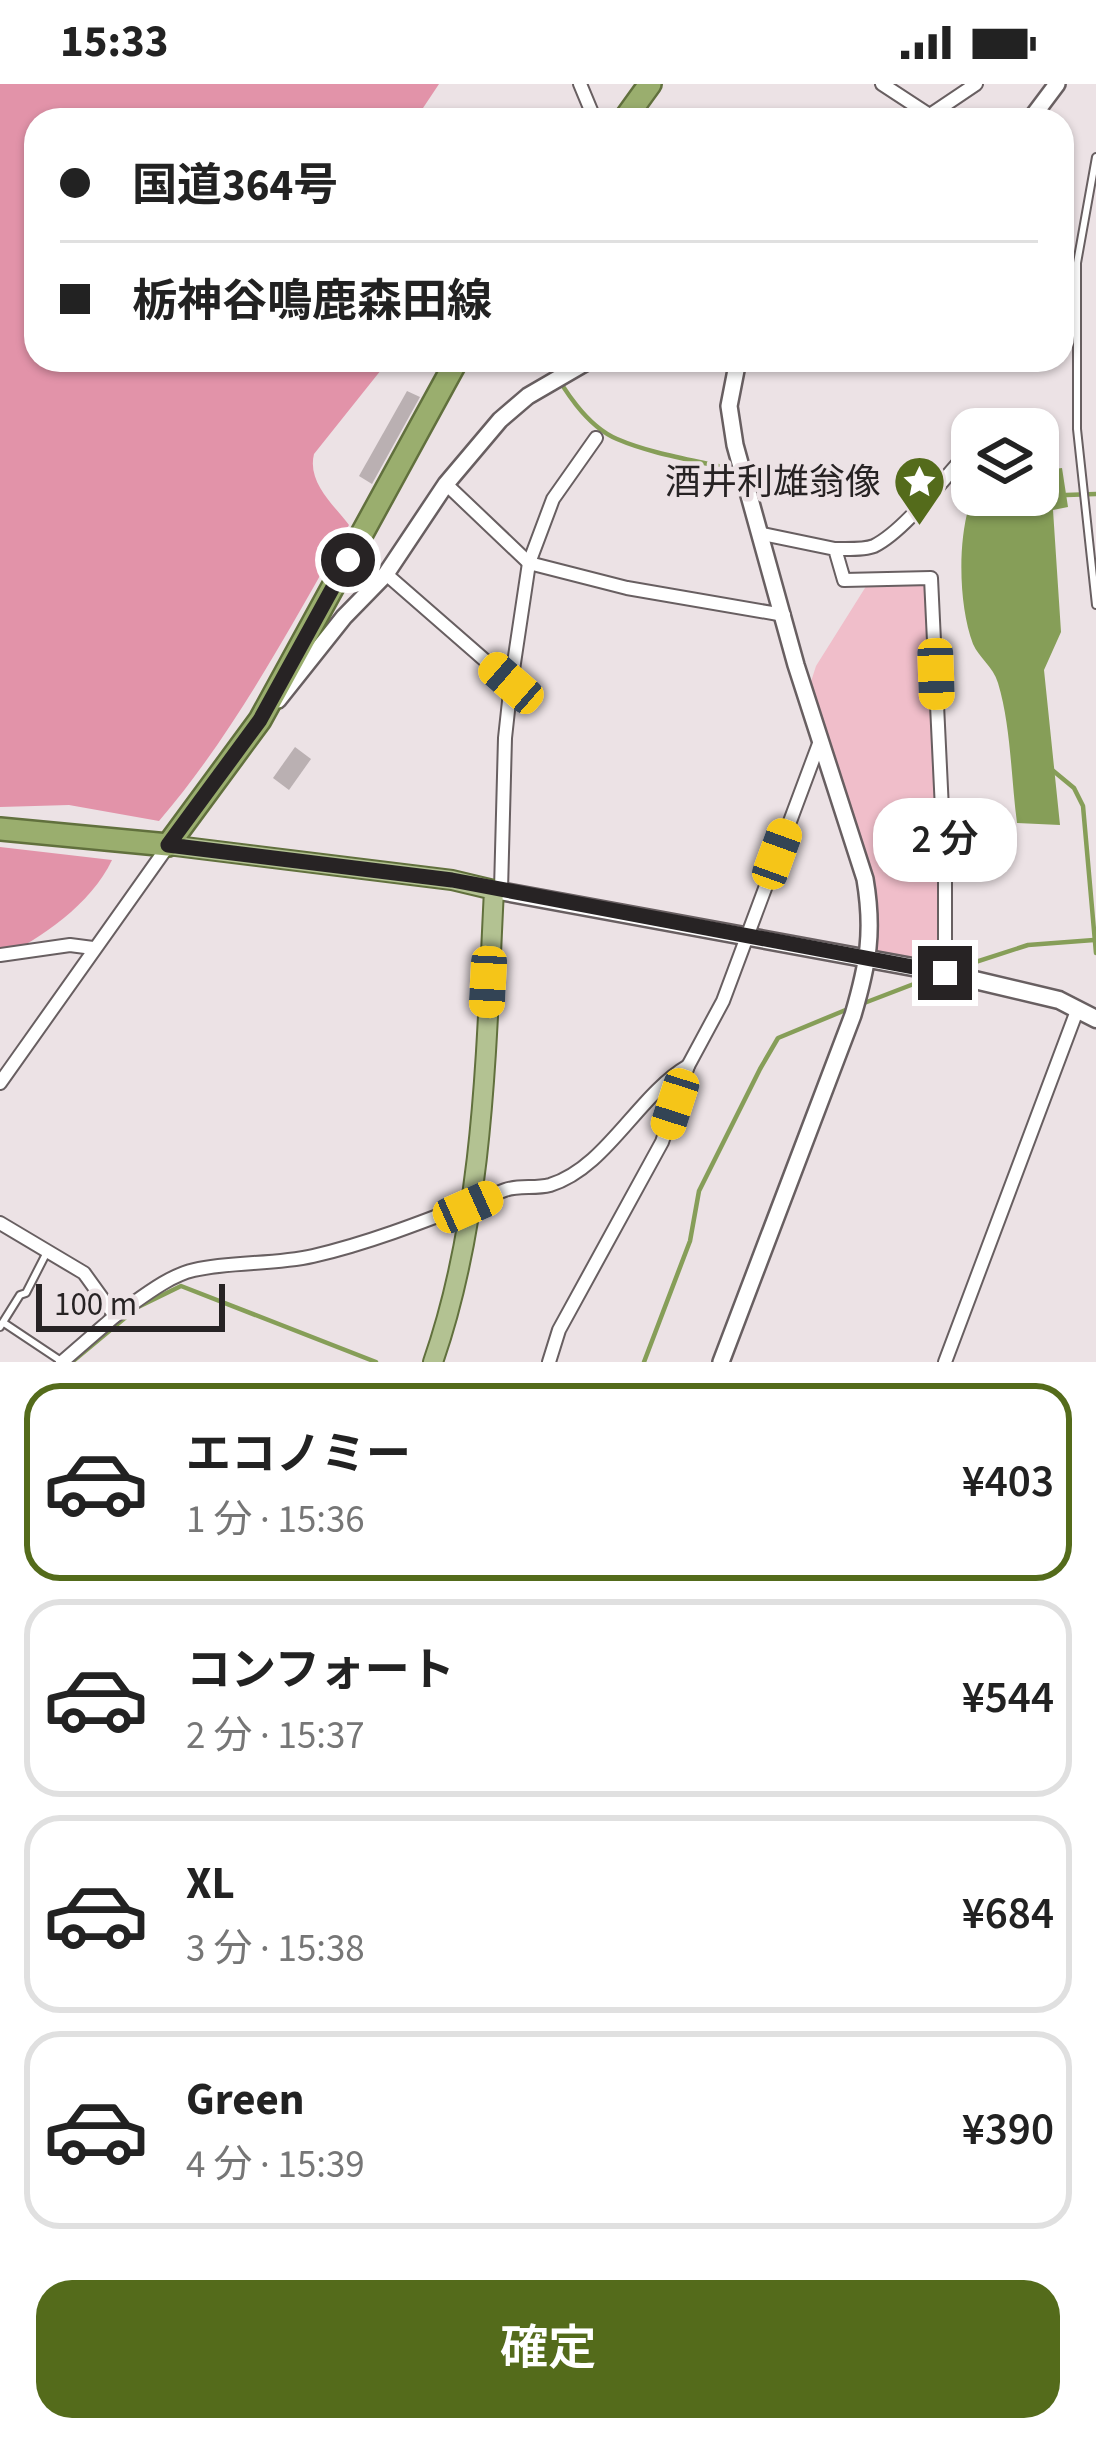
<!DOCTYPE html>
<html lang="ja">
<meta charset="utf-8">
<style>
:root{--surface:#fff;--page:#f2f2f2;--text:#222;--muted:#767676;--line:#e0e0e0;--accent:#546b1b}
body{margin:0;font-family:"Source Sans 3","Noto Sans JP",sans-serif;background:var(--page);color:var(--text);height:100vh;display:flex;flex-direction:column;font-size:45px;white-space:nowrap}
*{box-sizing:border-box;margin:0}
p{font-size:39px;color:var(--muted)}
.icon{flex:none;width:66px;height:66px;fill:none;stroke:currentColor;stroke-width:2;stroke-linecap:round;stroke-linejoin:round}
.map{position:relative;height:1278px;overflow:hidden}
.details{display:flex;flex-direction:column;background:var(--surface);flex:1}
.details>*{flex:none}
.top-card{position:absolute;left:24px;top:24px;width:1050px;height:264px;border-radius:36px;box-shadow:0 3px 9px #0004;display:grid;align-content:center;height:264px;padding:0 36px;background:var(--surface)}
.tools{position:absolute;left:951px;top:324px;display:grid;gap:24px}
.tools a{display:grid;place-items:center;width:108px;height:108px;border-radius:24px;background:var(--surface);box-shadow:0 3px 9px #0004;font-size:60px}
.scale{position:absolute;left:36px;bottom:30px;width:189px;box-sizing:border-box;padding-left:12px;border:6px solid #272324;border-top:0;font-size:33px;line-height:42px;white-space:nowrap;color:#272324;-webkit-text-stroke:9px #ece2e5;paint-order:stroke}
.end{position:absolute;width:54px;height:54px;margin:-27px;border:15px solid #272324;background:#fff;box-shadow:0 0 0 6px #fff}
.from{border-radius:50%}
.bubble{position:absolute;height:84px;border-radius:36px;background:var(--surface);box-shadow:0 3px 9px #0004;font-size:39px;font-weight:600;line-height:84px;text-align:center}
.car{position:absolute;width:36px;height:72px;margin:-36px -18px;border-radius:15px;box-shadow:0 0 9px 3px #0007;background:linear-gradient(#f5c518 24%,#345 0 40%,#f5c518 0 76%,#345 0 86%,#f5c518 0)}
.top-card b{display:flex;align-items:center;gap:42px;height:114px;font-size:45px}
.top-card b+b{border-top:3px solid var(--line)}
.top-card i{width:30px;height:30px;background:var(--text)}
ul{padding:21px 0 0;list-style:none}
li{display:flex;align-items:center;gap:36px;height:198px;margin:0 24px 18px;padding:0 12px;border:6px solid var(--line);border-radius:36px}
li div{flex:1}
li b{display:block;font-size:45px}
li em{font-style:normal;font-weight:600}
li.selected{border-color:var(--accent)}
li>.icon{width:108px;height:108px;stroke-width:1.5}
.button{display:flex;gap:24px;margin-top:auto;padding:24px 36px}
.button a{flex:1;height:138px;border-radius:36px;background:var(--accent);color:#fff;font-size:48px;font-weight:600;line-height:138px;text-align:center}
.status{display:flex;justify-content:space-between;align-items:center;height:84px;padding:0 60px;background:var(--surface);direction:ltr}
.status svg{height:33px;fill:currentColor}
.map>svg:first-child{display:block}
.green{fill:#f0beca}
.forest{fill:#e293a9}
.water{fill:#869e58}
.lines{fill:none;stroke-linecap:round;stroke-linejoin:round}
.stream{stroke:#869e58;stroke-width:4.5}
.building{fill:#bab0b2}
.service-casing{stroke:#685f61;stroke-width:10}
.minor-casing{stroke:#685f61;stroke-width:16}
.tertiary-casing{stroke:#685f61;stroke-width:20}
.secondary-casing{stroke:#685f61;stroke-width:21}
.primary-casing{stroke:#61703d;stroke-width:22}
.trunk-casing{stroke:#61703d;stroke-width:26}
.service{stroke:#fff;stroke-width:6}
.minor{stroke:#fff;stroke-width:12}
.tertiary{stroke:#fff;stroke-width:15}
.secondary{stroke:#fff;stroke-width:16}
.primary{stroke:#b3c292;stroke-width:18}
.trunk{stroke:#9aae6e;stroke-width:21}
.route{stroke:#272324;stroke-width:15}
.labels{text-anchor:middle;stroke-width:9;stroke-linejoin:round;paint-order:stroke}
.poi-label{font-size:36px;fill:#272324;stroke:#ece2e5;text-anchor:end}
</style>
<div class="status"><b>15:33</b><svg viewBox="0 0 49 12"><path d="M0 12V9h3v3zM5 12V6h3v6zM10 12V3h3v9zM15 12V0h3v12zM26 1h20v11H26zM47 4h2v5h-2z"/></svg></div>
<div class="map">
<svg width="1096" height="1278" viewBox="0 0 1096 1278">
<rect width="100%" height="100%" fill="#ece2e5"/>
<!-- green -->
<path class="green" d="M931,494L945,889L870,876L871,829L808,607L816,582L870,496Z"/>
<!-- forest -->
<g class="forest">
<path d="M0,0H439L415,36H36V276H389L314,370C307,398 333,420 349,441C290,543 236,647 159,737L69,721L0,723Z"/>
<path d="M0,763L112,776C91,820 42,854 0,874Z"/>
</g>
<!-- water -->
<path class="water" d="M1062,384L1068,423L1053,426L1061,548L1044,586L1060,741L1017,739C1011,694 1011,642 998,599C993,582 979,574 973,560C958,520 957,449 973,411H1038V387Z"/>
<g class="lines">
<!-- stream -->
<g class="stream">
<path d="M547,276C563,304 586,342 617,355C654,371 700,377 739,387"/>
<path d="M1066,411L1096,410"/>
<path d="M1051,685L1074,704L1083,722L1096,869"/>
<path d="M954,885L1028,861L1094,856"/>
<path d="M859,921L932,893"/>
<path d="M72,1278L138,1223L181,1202L376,1278"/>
<path d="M644,1278L690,1157L699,1107L760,985L778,954L848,925"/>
</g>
</g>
<!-- building -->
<g class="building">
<path d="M407,307L420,313L372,400L359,392Z"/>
<path d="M295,663L311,675L289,706L273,694Z"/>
</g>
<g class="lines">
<defs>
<g id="service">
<path d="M1096,73L1077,179V345L1096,521"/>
<path d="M4,1239L61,1277"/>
<path d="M0,1243L20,1211L26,1209L48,1166"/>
</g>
<g id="minor">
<path d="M580,0L595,36"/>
<path d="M882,0L937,36"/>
<path d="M930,31L976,0"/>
<path d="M446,400L529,479L627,504L784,531"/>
<path d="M763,450L835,465L844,496L931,494L945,789V889"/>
<path d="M835,465C846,465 864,466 874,462C906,446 946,391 972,364"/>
<path d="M386,490L511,599L505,654L501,806"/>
<path d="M511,599L529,479L553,415L596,354"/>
<path d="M0,871L70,861L93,864"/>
<path d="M0,999L168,762"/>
<path d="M0,1139L84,1189L115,1232C139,1216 167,1192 194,1186C233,1177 274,1181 313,1172C378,1157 442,1130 505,1106C519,1101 535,1105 550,1101C606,1084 638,1011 688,982"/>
<path d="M62,1278L115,1232"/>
<path d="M549,1278L559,1246L662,1058L688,982L723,917L820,657"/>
<path d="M945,1278L1078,924"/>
</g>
<g id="tertiary">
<path d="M1030,36L1057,0"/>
<path d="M278,616L344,533L386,490L446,400L500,336L528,312L590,276"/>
<path d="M721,1278L853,931C868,880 874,848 865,795L796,581L735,361L729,322L738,276"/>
</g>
<path id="secondary" d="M494,806L945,889L1059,916L1096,935"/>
<path id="primary" d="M168,761L452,796L494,806C486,962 485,1129 433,1278"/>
<g id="trunk">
<path d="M624,36L650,0"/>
<path d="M0,745L168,761L260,636L457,276"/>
</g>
</defs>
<!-- service casing -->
<use href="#service" class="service-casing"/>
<!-- minor casing -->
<use href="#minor" class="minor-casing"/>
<!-- tertiary casing -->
<use href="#tertiary" class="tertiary-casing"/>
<!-- secondary casing -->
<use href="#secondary" class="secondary-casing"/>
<!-- primary casing -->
<use href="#primary" class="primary-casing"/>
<!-- trunk casing -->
<use href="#trunk" class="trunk-casing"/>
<!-- service -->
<use href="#service" class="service"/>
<!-- minor -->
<use href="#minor" class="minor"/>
<!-- tertiary -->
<use href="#tertiary" class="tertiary"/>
<!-- secondary -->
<use href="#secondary" class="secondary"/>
<!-- primary -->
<use href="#primary" class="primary"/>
<!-- trunk -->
<use href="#trunk" class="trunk"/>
</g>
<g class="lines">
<!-- route -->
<path class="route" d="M348,476L260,636L168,761L452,796L945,889"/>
</g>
<!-- icons -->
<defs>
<symbol id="sight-pin" viewBox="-11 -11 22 30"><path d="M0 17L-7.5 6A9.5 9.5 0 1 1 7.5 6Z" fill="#546b1b" stroke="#ece2e5"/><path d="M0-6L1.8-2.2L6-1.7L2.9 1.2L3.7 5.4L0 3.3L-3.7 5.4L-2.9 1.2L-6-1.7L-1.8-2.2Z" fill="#fff"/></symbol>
</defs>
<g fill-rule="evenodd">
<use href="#sight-pin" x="890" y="368" width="59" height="81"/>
</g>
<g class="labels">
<!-- poi labels -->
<g class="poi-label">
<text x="881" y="410">酒井利雄翁像</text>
</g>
</g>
</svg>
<div class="tools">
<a><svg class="icon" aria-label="layers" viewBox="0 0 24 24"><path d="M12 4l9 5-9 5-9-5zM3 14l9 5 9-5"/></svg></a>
</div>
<div class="scale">100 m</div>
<i class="end from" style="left:348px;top:476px"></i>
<i class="end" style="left:945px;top:889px"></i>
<div class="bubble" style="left:873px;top:714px;width:144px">2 分</div>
<i class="car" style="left:936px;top:590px;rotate:178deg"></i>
<i class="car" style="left:511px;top:599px;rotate:311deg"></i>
<i class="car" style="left:777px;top:770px;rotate:20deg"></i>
<i class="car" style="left:488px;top:898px;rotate:183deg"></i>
<i class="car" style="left:675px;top:1020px;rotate:198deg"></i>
<i class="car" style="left:468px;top:1123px;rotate:66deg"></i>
<div class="top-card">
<b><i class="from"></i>国道364号</b>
<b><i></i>栃神谷鳴鹿森田線</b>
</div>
</div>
<section class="details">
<ul>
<li class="selected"><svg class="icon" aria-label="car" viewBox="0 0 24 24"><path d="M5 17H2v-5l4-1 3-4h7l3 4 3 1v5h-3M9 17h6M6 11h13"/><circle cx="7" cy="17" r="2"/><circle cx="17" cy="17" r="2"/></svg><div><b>エコノミー</b><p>1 分 · 15:36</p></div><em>¥403</em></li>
<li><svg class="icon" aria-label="car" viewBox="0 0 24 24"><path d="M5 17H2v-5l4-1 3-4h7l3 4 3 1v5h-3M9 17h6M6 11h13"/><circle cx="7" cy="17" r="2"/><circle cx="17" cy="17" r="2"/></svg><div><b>コンフォート</b><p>2 分 · 15:37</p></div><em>¥544</em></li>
<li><svg class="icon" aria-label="car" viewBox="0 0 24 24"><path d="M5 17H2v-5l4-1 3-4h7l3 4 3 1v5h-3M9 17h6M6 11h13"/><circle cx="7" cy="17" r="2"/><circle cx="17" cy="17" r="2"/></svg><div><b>XL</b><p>3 分 · 15:38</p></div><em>¥684</em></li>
<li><svg class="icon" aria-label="car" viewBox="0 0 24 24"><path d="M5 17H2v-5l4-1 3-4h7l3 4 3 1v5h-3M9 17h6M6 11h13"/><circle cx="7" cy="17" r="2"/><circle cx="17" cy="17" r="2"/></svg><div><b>Green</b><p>4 分 · 15:39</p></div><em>¥390</em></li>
</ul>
<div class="button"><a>確定</a></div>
</section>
